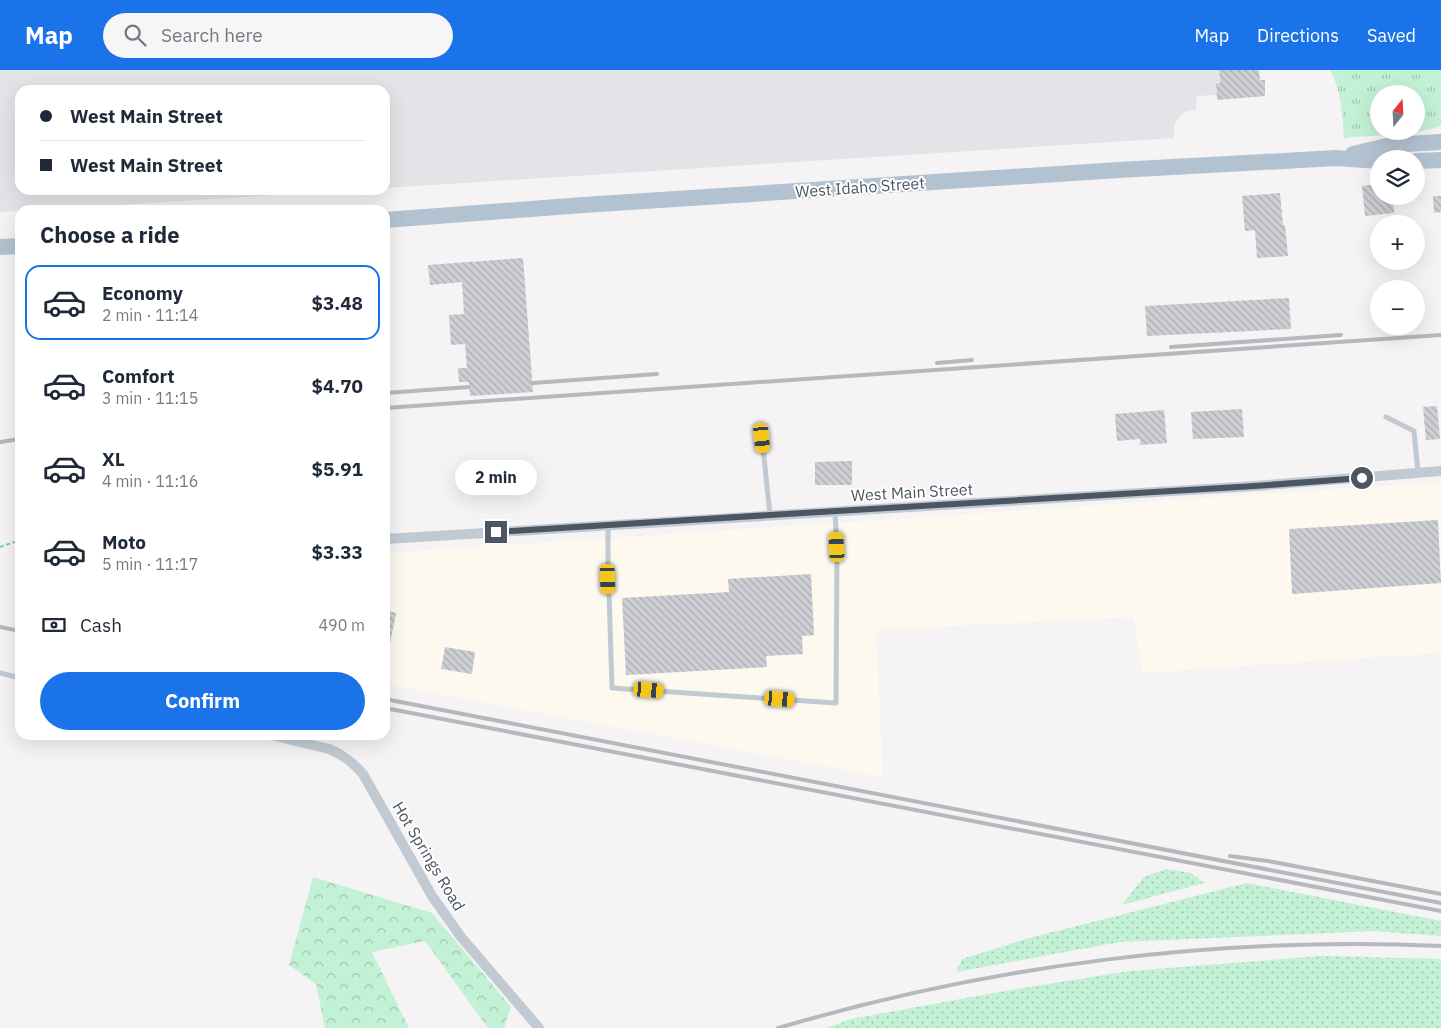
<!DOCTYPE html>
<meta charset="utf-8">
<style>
:root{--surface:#fff;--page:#f6f6f7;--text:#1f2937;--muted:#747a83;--line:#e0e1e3;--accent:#1a73e8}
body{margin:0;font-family:"IBM Plex Sans",sans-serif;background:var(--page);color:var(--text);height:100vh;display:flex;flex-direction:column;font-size:19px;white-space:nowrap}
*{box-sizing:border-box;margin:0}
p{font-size:16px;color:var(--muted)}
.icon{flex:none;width:28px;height:28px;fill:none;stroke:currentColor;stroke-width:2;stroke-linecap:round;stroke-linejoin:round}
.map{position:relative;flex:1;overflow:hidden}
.details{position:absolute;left:15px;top:135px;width:375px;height:535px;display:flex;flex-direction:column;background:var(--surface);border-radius:15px;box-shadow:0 5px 20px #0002}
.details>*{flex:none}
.banner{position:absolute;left:15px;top:15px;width:375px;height:110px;border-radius:15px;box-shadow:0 5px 20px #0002;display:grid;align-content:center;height:110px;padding:0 25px;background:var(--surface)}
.needle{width:32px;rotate:18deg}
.fabs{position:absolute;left:1370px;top:15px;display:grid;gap:10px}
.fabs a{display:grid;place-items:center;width:55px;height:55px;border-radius:50%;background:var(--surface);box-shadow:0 5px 20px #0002;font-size:25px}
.end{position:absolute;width:22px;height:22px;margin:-11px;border:6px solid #4a5661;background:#fff;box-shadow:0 0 0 2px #fff}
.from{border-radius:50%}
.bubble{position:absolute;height:35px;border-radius:18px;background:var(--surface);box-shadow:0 5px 20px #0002;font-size:16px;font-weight:800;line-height:35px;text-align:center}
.car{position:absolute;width:15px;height:30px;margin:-15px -8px;border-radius:6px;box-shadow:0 0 4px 1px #0007;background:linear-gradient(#f5c518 24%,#345 0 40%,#f5c518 0 76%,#345 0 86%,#f5c518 0)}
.banner b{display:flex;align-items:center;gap:18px;height:48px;font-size:19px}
.banner b+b{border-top:1px solid var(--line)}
.banner i{width:12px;height:12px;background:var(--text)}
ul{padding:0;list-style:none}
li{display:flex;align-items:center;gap:15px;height:75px;margin:0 10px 8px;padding:0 15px;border:2px solid transparent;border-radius:15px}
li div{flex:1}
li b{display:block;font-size:19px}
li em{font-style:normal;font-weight:800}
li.current{border-color:var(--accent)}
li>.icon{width:45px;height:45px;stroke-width:1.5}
h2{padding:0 25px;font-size:22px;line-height:60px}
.pay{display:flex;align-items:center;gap:12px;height:55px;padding:0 25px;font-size:19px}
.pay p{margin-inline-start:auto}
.primary-button{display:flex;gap:10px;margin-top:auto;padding:10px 25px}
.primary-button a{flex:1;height:58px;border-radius:30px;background:var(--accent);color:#fff;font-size:20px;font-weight:800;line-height:58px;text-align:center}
header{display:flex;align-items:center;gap:30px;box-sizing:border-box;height:70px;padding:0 25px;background:var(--accent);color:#fff}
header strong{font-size:24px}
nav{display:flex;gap:28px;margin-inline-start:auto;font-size:18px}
.search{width:350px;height:45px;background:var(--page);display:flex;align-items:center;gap:12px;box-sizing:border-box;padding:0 18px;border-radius:28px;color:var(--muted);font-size:19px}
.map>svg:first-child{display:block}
.commercial{fill:#fdf9ef}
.airport{fill:#e2e4e7}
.grass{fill:url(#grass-dots)}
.forest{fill:url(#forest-crowns)}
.park{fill:url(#park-tufts);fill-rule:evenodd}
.building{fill:url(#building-back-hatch)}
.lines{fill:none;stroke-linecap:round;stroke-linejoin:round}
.path{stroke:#7ad0a6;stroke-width:2;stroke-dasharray:4 2.5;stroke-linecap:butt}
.service{stroke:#c1cad2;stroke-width:5}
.minor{stroke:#c1cad2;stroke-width:10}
.primary{stroke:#b3c2d1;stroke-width:16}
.rail{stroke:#b5b8bd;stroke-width:4}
.route{stroke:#4a5661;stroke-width:6}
.labels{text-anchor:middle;stroke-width:4;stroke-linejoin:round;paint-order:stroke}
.street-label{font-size:16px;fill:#4a5661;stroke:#fff}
</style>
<header>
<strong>Map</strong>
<div class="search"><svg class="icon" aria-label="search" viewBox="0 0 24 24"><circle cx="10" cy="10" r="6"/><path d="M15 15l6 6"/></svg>Search here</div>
<nav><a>Map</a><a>Directions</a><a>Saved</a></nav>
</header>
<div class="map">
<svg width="1441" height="958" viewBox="0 0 1441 958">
<defs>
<pattern id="grass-dots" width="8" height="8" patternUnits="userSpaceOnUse" patternTransform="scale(1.25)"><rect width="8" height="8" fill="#c3f1d5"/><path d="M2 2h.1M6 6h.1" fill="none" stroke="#a0c6b0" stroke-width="1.8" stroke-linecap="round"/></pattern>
<pattern id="forest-crowns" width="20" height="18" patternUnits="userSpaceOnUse" patternTransform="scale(1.25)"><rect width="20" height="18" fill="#c3f1d5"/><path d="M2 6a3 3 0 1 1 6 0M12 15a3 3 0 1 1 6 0" fill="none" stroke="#a0c6b0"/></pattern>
<pattern id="park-tufts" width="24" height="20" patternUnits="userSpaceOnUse" patternTransform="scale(1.25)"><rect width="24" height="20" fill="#c3f1d5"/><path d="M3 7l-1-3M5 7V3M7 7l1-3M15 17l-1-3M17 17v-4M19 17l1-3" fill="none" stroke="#a0c6b0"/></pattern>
<pattern id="building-back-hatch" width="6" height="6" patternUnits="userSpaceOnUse" patternTransform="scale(1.25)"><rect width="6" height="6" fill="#cdcfd5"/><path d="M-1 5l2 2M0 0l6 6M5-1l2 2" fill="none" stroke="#a8abb0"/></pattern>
</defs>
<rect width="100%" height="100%" fill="#f5f3f3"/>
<!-- commercial -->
<path class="commercial" d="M1441,412V583L1142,603L1134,547L876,560L883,707L385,614V483Z"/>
<!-- airport -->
<path class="airport" d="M0,0H1219V12L1216,13V25L1197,26L1196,40L1186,41L1181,45L1174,55V68L385,118V20H20V120H354L39,140H20V141L0,142Z"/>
<!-- grass -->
<g class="grass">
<path d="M1166,799L1191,803L1204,813L1122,835L1144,807Z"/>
<path d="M1247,813L1441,851V866L1374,861L1120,872L956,902L962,889L1029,868Z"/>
<path d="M1323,886L1441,889V958H827L851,949L999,922L1129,901Z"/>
</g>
<!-- forest -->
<path class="forest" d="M313,807L432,843L511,937L504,958H488L425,871L372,882L409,958H325L316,914L289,895Z"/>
<!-- park -->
<path class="park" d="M1330,0H1441V55C1431,64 1362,66 1344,68C1342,44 1342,21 1330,0ZM1379,24H1416V61H1379Z"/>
<!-- building -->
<g class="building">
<path d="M1219,0H1259L1260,10H1265V26L1217,30L1216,13H1220Z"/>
<path d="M1379,114V126H1393L1394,143L1365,146L1362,116Z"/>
<path d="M1280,123L1283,155H1285L1288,186L1257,188L1255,160L1245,161L1242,126Z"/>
<path d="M1433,126H1441V142L1434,143Z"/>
<path d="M523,188L533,322L470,326L469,312H459L458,298H467L465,274L451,275L449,245L464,244L462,212L430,215L428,195Z"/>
<path d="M1289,228L1291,259L1147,266L1145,236Z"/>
<path d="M1437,336L1440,369L1426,370L1423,337Z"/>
<path d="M1242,339L1244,367L1193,369L1191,342Z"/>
<path d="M1164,340L1167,373L1140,375V369L1117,371L1115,344Z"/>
<path d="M852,391V415H815V392Z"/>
<path d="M1438,450L1441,513L1292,524L1289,459Z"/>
<path d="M811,504L814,565L802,566L803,584L766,586L767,597L626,605L622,528L729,522L728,509Z"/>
<path d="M385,540L396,543L387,589L385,588Z"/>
<path d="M445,577L475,582L472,604L441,599Z"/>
</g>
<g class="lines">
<!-- path -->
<path class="path" d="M0,477L20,470"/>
<!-- service -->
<g class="service">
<path d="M1386,347L1414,361L1418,403"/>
<path d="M762,368L770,445"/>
<path d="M608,456V490L612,618L836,633L837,477L835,442"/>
<path d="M0,603L20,608"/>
</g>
<!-- minor -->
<g class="minor">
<path d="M385,469L1255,416L1441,401"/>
<path d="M271,665L329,679C344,685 353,693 363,704L432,826L461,867L539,958"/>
</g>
<!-- primary -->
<g class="primary">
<path d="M1353,84L1391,75L1441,72"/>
<path d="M1416,91L1441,90"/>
<path d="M385,150L583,135L1119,100L1336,88L1379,91"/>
<path d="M0,177L20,176"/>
</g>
<!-- rail -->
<g class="rail">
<path d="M1171,277L1341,265"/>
<path d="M937,293L972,290"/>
<path d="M533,313L657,304"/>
<path d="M385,323L469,317"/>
<path d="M385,338L1441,265"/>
<path d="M0,372L20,369"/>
<path d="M0,557L20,561"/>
<path d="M385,629L1441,833"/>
<path d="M385,638L1441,841"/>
<path d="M1230,786L1268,791L1441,824"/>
<path d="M778,958C992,895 1218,866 1441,876"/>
</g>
</g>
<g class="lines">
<!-- route -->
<path class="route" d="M496,462L770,445L1255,416L1362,408"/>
</g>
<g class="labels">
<!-- street labels -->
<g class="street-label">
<text transform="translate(860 117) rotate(-4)" y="6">West Idaho Street</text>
<text transform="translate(912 422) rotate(-3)" y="6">West Main Street</text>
<text transform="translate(429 786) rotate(59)" y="6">Hot Springs Road</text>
</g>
</g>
</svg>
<div class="fabs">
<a><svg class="needle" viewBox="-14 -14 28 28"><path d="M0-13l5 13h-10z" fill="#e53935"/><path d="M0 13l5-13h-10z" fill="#747a83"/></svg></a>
<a><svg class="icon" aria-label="layers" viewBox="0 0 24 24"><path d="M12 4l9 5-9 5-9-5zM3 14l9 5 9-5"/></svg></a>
<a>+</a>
<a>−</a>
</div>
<i class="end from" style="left:1362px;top:408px"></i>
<i class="end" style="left:496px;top:462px"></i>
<div class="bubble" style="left:455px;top:390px;width:82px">2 min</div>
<i class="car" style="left:762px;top:368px;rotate:174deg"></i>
<i class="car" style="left:837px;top:477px;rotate:357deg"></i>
<i class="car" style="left:608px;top:509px;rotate:178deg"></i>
<i class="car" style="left:649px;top:620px;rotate:94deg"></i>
<i class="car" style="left:780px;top:629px;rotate:94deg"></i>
<div class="banner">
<b><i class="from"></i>West Main Street</b>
<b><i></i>West Main Street</b>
</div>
<section class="details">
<h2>Choose a ride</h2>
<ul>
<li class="current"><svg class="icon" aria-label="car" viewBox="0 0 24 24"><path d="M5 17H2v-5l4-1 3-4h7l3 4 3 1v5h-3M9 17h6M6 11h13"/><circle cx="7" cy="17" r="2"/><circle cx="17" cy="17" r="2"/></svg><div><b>Economy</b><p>2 min · 11:14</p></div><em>$3.48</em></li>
<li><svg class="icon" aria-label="car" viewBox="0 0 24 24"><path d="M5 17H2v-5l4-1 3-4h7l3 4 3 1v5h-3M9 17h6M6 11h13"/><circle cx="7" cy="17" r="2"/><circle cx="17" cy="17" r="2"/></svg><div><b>Comfort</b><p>3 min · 11:15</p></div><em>$4.70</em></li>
<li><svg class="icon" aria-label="car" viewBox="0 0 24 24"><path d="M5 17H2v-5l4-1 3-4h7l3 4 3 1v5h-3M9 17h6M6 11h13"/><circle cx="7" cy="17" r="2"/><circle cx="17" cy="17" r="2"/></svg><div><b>XL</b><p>4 min · 11:16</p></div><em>$5.91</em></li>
<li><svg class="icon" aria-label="car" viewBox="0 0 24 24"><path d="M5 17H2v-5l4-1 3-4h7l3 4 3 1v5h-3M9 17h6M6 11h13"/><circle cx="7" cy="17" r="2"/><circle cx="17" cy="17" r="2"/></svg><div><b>Moto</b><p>5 min · 11:17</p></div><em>$3.33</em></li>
</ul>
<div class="pay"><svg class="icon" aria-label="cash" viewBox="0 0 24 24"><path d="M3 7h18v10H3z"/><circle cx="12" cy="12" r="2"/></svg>Cash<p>490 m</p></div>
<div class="primary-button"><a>Confirm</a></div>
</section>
</div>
